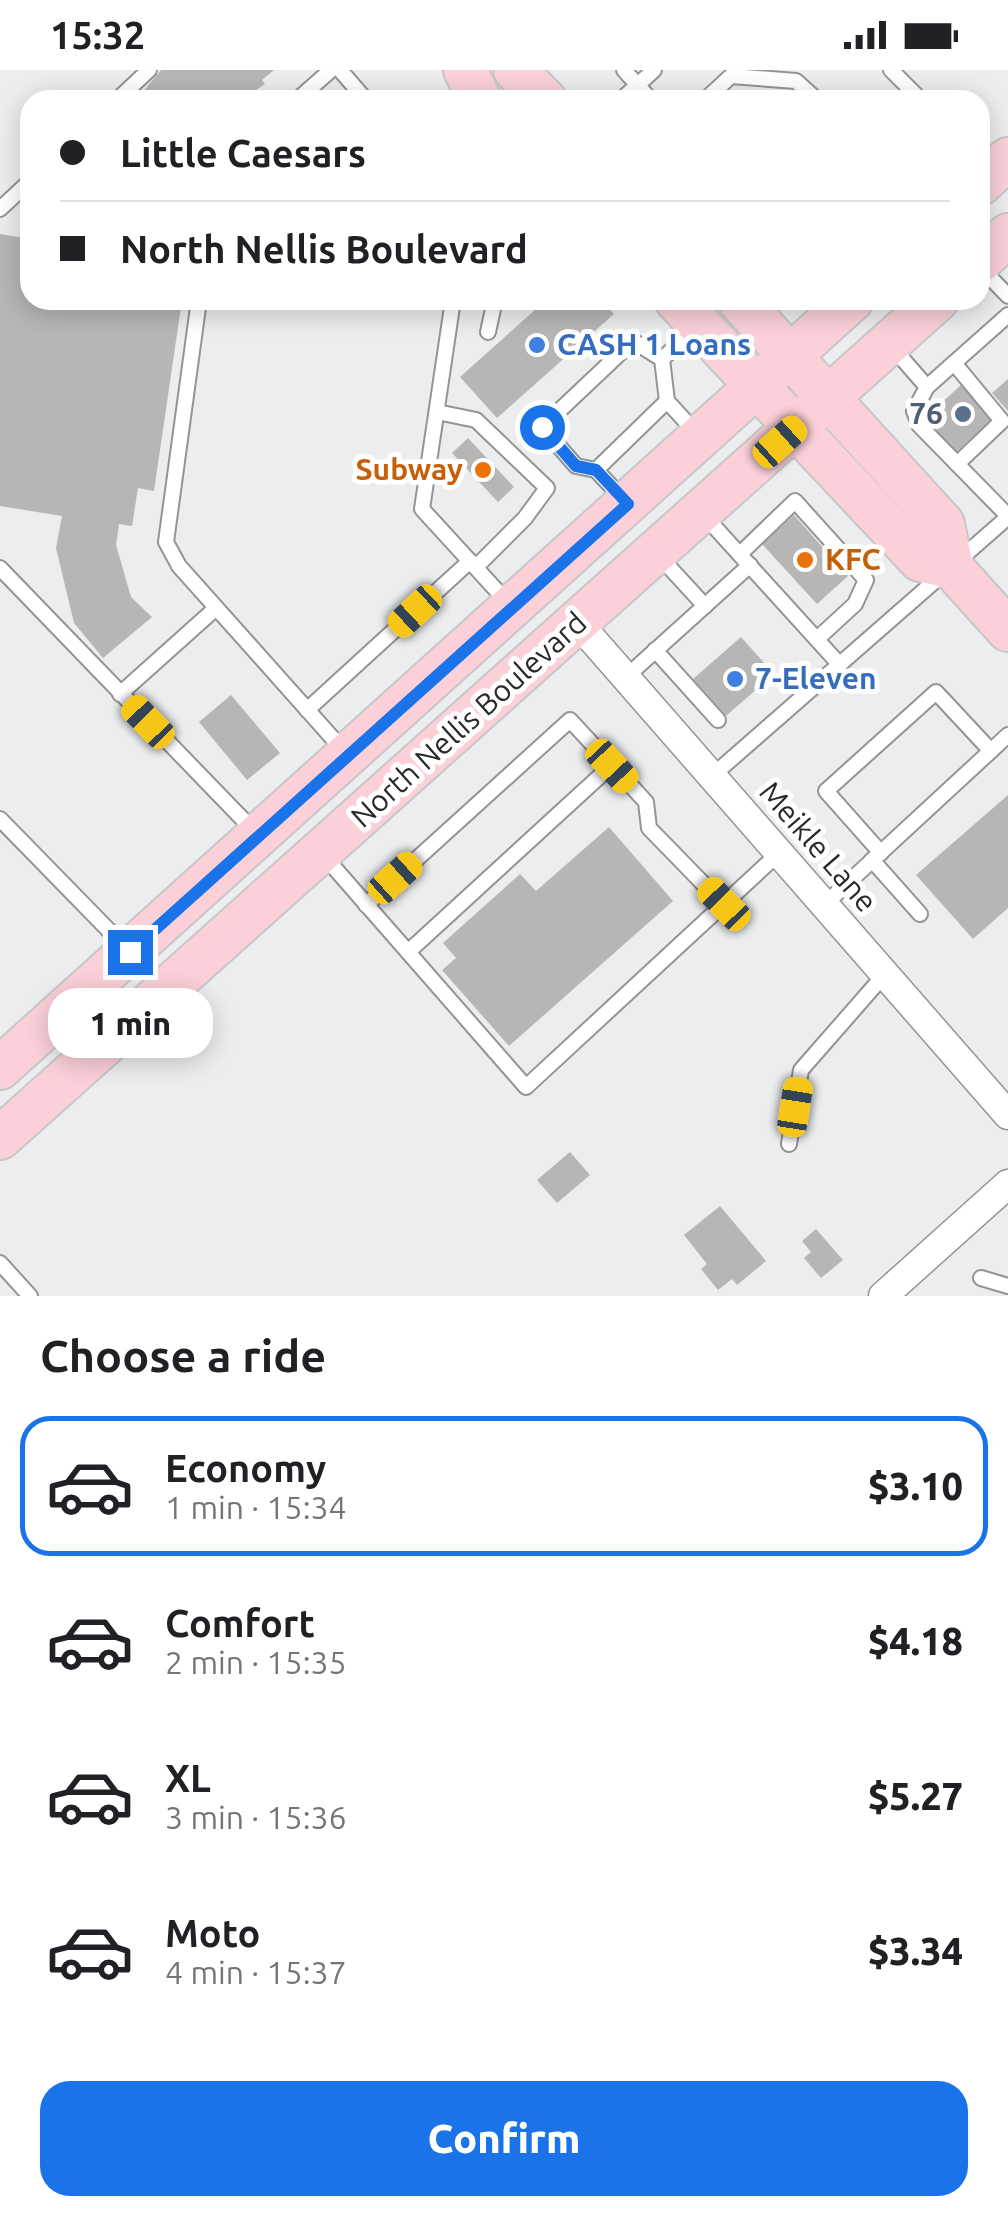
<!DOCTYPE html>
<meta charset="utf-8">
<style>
:root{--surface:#fff;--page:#f2f2f2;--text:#202124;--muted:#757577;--line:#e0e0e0;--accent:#1a73e8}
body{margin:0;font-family:Ubuntu,sans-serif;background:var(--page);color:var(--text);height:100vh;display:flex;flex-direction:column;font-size:38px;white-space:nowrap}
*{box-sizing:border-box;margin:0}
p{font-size:32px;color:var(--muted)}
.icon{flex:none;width:55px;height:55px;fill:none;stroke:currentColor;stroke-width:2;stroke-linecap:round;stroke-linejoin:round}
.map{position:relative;height:1226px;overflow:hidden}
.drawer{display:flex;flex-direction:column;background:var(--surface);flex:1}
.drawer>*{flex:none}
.banner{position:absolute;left:20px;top:20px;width:970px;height:220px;border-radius:30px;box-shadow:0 5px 25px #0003;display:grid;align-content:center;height:220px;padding:0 40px;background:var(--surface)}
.end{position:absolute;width:45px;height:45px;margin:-22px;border:12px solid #1a73e8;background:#fff;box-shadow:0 0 0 5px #fff}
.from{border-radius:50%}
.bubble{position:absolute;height:70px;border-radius:30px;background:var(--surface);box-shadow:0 5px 25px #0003;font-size:32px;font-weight:800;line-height:70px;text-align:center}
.car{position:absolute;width:30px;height:60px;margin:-30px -15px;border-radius:12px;box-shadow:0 0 8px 2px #0007;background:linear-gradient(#f5c518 24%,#345 0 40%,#f5c518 0 76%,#345 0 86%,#f5c518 0)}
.banner b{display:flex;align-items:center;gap:35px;height:95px;font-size:38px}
.banner b+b{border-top:2px solid var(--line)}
.banner i{width:25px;height:25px;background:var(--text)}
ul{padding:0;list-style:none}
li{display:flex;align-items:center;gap:30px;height:140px;margin:0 20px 15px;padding:0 20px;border:5px solid transparent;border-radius:30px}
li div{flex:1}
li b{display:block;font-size:38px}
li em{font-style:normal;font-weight:800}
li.active{border-color:var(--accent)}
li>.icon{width:90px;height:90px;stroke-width:1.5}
h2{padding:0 40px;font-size:45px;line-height:120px}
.cta{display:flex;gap:20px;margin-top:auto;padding:20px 40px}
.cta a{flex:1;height:115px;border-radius:30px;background:var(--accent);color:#fff;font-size:40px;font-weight:800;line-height:115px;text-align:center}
.status{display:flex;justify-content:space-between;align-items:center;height:70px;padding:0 50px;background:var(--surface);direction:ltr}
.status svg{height:28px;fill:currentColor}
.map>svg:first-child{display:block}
.building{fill:#b7b6b5}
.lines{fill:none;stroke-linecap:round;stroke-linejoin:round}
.service-casing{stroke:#939495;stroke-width:18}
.minor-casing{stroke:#939495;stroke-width:31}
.primary-casing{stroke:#c7c7c8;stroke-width:46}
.service{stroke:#fff;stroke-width:14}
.minor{stroke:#fff;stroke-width:28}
.primary{stroke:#fbd0d8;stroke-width:42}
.route{stroke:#1a73e8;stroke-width:12}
.shop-dot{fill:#3f7fe0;stroke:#fff;stroke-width:4}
.service-dot{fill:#5c6f8a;stroke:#fff;stroke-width:4}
.food-dot{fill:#e8710a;stroke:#fff;stroke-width:4}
.labels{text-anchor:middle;stroke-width:10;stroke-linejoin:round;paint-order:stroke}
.shop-label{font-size:30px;font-weight:bold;fill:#366cbe;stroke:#fff;text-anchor:start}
.service-label{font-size:30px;font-weight:bold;fill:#4e5e75;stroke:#fff;text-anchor:end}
.food-label{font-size:30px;font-weight:bold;fill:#c56008;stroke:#fff;text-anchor:end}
.street-label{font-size:30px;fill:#29292a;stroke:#fff}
</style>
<div class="status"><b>15:32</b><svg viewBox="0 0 49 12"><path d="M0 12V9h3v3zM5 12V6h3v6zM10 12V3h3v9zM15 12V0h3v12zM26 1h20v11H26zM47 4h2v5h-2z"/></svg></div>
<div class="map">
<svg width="1008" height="1226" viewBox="0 0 1008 1226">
<rect width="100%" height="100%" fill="#ecedee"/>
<!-- building -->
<g class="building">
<path d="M161,0H274L262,10L265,14L241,30H136Z"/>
<path d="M0,164L30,169V230H182L154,421L138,418L132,456L119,454L116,475L131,527L152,547L103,588L74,553L56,478L62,446L0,436Z"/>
<path d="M546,230H601L614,244L497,348L460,307Z"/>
<path d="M1008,309V341L992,323Z"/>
<path d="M962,314L993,348L955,383L924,349Z"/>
<path d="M468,368L514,417L498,432L452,383Z"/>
<path d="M794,445L848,506L817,534L762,474Z"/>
<path d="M741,567L774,604L726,646L693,609Z"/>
<path d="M231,625L280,683L247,710L199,652Z"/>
<path d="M1008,725V838L973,869L916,805Z"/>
<path d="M609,757L673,831L509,976L442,900L456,888L443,873L520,804L536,821Z"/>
<path d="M570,1082L590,1105L557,1133L537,1110Z"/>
<path d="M720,1136L766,1191L737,1215L732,1209L718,1220L701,1199L707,1194L684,1165Z"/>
<path d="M816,1159L843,1190L821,1208L804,1188L811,1182L802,1171Z"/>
</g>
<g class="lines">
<defs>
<g id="service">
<path d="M340,0L366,30"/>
<path d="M624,0L651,30"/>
<path d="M891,0L921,30"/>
<path d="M117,30L149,0"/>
<path d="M297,30L331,0"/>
<path d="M621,30L654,0"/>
<path d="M705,30L731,6L796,11L817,30"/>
<path d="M0,139L30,111"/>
<path d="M981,198L1008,226"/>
<path d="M199,230L166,472L179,496L344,681"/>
<path d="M453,230L422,439L509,534"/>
<path d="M1008,245L927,317L914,341L919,355L1008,446"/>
<path d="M696,258L662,289L667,331L698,365"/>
<path d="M488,262L495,230"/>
<path d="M893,278L927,317"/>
<path d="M954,293L1002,351L957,394"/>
<path d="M437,342L476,350L547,418L525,448L476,497"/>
<path d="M596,400L576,396L542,357L633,271L662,289"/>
<path d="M623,429L596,400L667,331"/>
<path d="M702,443L840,595"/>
<path d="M740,484L795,431L866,510L855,534L817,569"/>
<path d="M660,487L705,536"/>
<path d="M0,498L255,762"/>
<path d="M655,580L718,650"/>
<path d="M626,607L750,495"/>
<path d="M120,624L216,538"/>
<path d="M307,640L470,491"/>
<path d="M712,706L1008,447"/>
<path d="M0,749L126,878"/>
<path d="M881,783L826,721L936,622L991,681"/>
<path d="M324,786L526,1017L779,783"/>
<path d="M872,790L920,844"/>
<path d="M825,834L1008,665"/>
<path d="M366,835L570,650L646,732L649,758L723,834"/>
<path d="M408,882L612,695"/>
<path d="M789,1074L801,1000L885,904"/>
<path d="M0,1193L30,1226"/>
<path d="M981,1208L1008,1216"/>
</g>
<g id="minor">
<path d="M578,553L1008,1045"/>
<path d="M883,1226L1008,1114"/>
</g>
<g id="primary">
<path d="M465,0L480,30"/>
<path d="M515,0L545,30"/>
<path d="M980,114L1008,89"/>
<path d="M980,191L1008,165"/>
<path d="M676,230L920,490L952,498"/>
<path d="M739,230L943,454L952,498L1008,560"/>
<path d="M0,998L852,230"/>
<path d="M0,1068L937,230"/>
</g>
</defs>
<!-- service casing -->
<use href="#service" class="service-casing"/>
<!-- minor casing -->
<use href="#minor" class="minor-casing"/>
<!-- primary casing -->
<use href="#primary" class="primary-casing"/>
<!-- service -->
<use href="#service" class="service"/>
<!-- minor -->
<use href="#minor" class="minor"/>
<!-- primary -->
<use href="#primary" class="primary"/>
</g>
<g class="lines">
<!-- route -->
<path class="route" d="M130,882L628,434L596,400L576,396L542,357"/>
</g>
<!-- markers -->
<g class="shop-dot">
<circle cx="537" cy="275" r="10"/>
<circle cx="735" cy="609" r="10"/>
</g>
<circle class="service-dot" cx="963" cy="344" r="10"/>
<g class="food-dot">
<circle cx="483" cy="400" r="10"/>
<circle cx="805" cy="490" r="10"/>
</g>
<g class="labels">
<!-- shop labels -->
<g class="shop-label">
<text x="557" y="285">CASH 1 Loans</text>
<text x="755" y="619">7-Eleven</text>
</g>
<!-- service labels -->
<g class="service-label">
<text x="943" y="354">76</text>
</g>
<!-- food labels -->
<g class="food-label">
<text x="463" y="410">Subway</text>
<text x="825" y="500" text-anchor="start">KFC</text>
</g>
<!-- street labels -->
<g class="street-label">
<text transform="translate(469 650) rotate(-42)" y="10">North Nellis Boulevard</text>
<text transform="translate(818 777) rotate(49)" y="10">Meikle Lane</text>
</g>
</g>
</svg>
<i class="end from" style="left:542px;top:357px"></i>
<i class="end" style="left:130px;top:882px"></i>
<div class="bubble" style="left:48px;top:918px;width:165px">1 min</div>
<i class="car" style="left:780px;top:372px;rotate:48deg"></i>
<i class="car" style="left:415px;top:541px;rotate:227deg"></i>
<i class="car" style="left:148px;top:652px;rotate:316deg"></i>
<i class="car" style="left:612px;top:696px;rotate:137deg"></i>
<i class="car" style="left:395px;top:808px;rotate:48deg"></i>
<i class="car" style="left:724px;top:834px;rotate:316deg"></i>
<i class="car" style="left:795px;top:1037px;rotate:9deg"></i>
<div class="banner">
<b><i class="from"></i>Little Caesars</b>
<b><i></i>North Nellis Boulevard</b>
</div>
</div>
<section class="drawer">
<h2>Choose a ride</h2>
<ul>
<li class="active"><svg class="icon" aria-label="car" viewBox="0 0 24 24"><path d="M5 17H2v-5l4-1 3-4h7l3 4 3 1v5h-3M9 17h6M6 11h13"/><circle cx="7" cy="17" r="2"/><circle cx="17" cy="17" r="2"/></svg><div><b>Economy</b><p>1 min · 15:34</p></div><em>$3.10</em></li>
<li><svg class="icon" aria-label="car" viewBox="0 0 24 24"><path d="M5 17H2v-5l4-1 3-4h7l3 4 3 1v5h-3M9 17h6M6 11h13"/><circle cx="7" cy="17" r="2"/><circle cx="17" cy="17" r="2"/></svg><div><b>Comfort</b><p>2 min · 15:35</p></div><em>$4.18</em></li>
<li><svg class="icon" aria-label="car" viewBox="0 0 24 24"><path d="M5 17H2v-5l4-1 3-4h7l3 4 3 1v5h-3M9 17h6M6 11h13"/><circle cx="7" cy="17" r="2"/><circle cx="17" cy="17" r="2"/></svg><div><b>XL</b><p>3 min · 15:36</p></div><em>$5.27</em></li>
<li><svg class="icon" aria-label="car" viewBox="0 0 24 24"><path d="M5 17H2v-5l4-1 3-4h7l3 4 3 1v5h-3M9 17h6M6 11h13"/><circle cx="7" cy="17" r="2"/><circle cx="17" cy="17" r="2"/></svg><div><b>Moto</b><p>4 min · 15:37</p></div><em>$3.34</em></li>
</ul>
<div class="cta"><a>Confirm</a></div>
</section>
